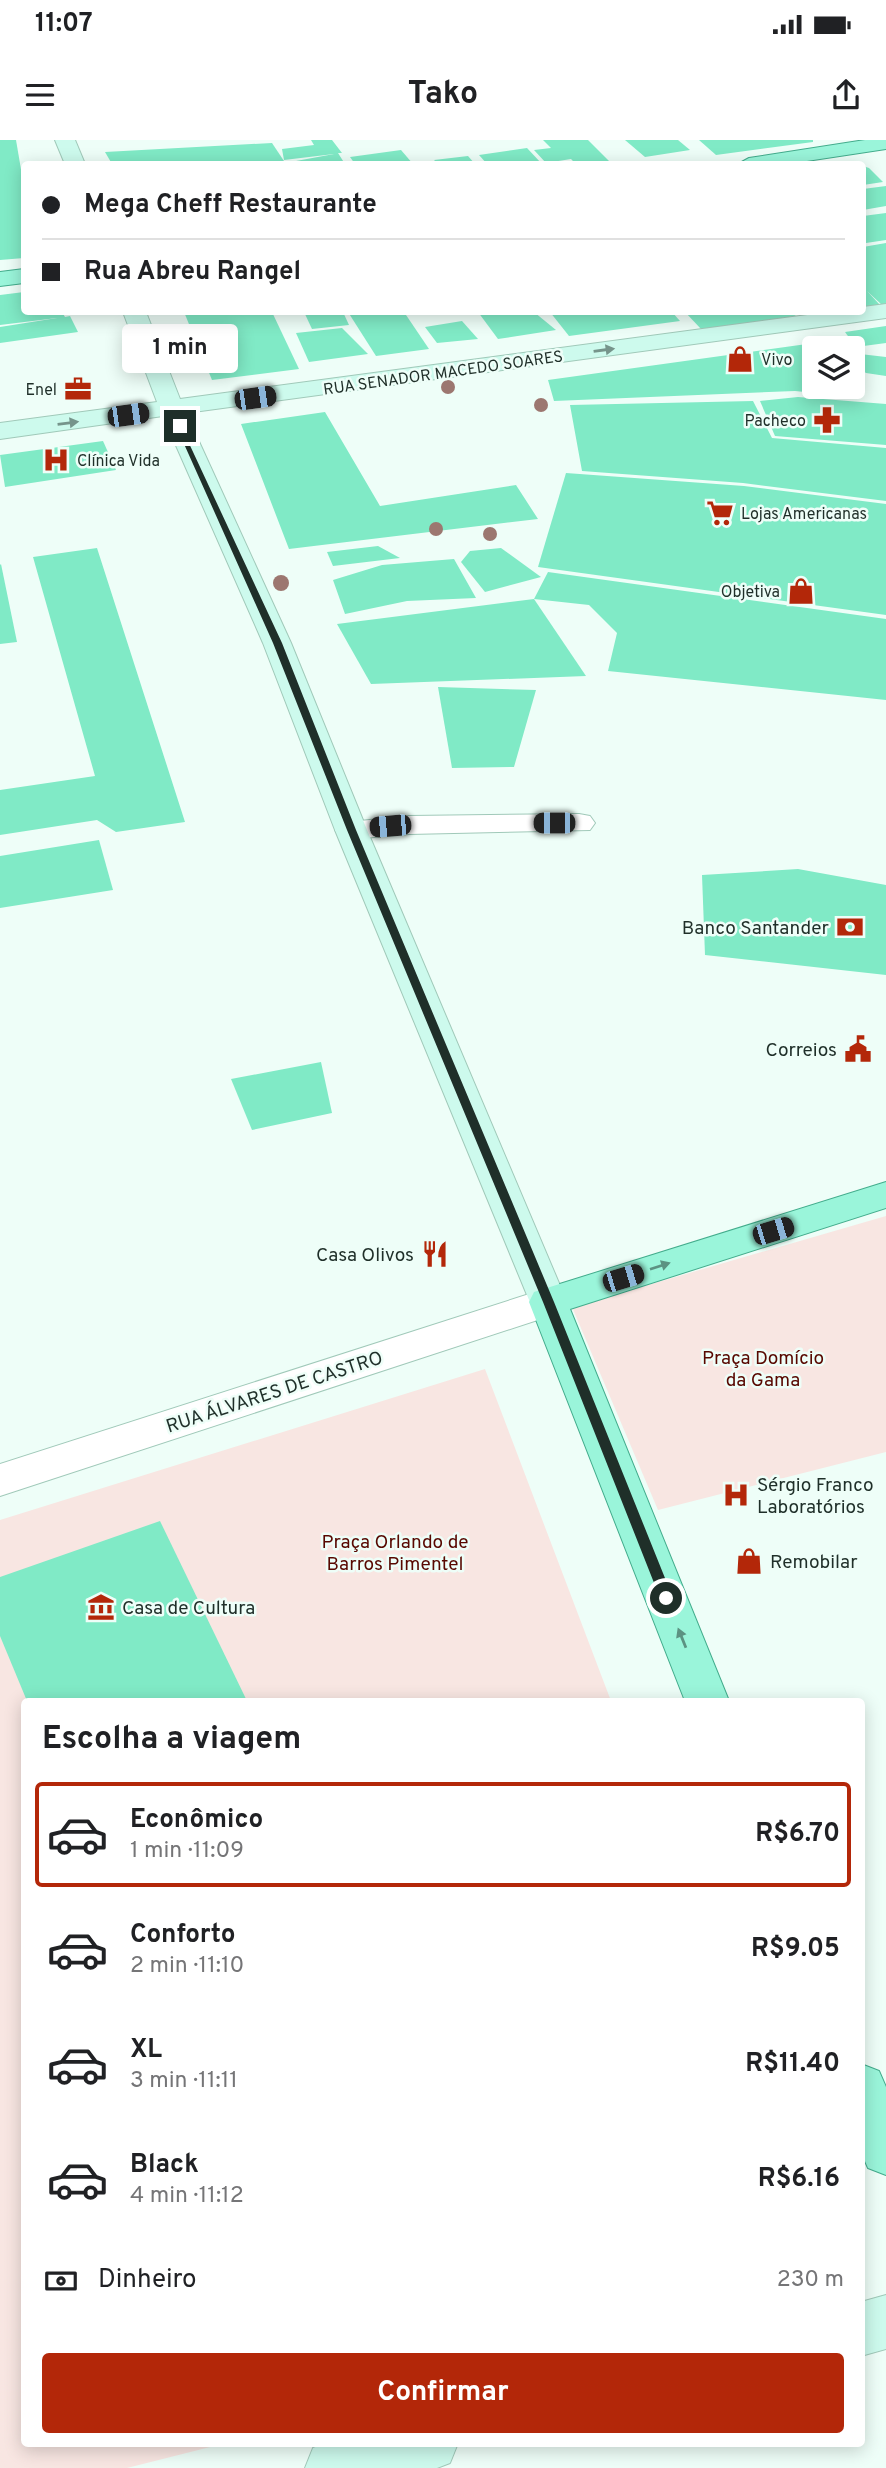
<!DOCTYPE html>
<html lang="pt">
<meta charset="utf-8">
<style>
:root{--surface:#fff;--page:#f6f6f6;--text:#202124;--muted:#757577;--line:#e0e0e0;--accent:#b32709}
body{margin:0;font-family:Overpass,sans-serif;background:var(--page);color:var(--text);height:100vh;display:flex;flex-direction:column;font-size:26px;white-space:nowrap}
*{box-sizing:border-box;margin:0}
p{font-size:23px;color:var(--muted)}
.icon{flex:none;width:38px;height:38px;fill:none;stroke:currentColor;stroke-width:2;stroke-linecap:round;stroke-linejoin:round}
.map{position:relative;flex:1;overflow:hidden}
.details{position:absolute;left:21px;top:1558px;width:844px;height:749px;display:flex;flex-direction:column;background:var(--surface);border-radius:7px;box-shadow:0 4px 18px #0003}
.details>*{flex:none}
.hud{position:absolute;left:21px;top:21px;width:845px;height:154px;border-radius:7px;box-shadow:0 4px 18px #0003;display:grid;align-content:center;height:154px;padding:0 21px;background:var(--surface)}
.fabs{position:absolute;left:802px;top:196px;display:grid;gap:14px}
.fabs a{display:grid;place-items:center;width:63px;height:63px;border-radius:7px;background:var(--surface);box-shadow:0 4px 18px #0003;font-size:35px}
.end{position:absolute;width:32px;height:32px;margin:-16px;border:9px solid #1f2f29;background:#fff;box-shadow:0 0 0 4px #fff}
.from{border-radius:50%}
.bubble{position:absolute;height:49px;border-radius:7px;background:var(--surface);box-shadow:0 4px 18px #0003;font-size:23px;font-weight:700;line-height:49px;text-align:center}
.car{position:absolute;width:21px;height:42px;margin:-21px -10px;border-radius:9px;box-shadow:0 0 5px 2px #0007;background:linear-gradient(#222 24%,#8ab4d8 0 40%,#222 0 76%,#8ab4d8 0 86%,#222 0)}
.hud b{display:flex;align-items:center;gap:24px;height:66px;font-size:26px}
.hud b+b{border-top:2px solid var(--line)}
.hud i{width:18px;height:18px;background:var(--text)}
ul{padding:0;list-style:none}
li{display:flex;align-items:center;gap:21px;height:105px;margin:0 14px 10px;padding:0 7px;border:4px solid transparent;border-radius:7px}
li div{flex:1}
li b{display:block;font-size:26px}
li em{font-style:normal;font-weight:700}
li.active{border-color:var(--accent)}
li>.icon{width:63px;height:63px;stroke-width:1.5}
h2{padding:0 21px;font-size:32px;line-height:84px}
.pay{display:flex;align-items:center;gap:18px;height:77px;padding:0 21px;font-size:26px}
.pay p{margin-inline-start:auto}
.action{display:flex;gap:14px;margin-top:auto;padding:14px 21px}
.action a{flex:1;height:80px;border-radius:7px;background:var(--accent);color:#fff;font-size:28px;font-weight:700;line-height:80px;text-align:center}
.status{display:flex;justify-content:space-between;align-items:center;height:49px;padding:0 35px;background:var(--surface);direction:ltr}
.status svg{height:19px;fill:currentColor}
header{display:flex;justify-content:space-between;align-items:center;height:91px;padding:0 21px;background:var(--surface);font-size:32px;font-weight:700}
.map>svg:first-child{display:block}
.green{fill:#f8e6e2}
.building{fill:#80eac6}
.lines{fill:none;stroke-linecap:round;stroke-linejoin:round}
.service-casing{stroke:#a0c9b9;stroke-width:2}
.pedestrian-casing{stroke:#a0c9b9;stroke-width:2}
.secondary-casing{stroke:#a0c9b9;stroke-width:2}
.primary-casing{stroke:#43ac8c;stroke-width:2}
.service{fill:#fff;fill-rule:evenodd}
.pedestrian{fill:#fff;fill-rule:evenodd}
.secondary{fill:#cdfaed;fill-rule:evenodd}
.primary{fill:#9af5da;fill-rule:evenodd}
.tree{fill:#9c7770}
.oneway{fill:#76948b}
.oneway2{fill:#5c9282}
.route{fill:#1f2f29}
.labels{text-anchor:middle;stroke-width:5;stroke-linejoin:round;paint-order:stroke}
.far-poi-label{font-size:16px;fill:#1f2f29;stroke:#eefef8;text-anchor:start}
.far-street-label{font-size:16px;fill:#1f2f29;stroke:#eefef8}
.poi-label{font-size:19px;fill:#1f2f29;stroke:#eefef8;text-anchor:end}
.park-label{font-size:19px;fill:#580800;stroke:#eefef8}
.street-label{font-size:19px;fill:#1f2f29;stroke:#eefef8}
</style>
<div class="status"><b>11:07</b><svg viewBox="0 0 49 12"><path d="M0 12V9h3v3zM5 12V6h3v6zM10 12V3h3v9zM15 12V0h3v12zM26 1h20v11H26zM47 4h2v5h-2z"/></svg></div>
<header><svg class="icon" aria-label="menu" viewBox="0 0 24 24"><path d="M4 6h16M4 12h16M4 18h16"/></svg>Tako<svg class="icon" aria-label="share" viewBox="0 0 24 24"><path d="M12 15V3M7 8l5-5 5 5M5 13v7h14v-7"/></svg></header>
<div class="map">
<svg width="886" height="2328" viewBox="0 0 886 2328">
<rect width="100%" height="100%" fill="#eefef8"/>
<!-- green -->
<g class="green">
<path d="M886,1076V1312L658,1370L572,1167Z"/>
<path d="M485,1229L611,1561H24V2303H226L127,2328H0V1380Z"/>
</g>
<!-- building -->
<g class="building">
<path d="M0,0H16L24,47V118L0,120Z"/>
<path d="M311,0H332L342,13H338L345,24H298L296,21L334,14L284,20L282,9L314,5Z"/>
<path d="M543,0H588L612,24H576L571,19L546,23L534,10L551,8Z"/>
<path d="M625,0H678L690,10L645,17Z"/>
<path d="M699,0H813V2L716,15Z"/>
<path d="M272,3L286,24H112L105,12Z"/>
<path d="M527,8L542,24H487L479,15Z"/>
<path d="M401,10L413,24H355L350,17Z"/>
<path d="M468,16L475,24H438L434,20Z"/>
<path d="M863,26L869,28L883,42L863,45Z"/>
<path d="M886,46V66L863,70V49Z"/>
<path d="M886,73V100L866,103L863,100V76Z"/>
<path d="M886,103V165H882L867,151L880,165L863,168V107Z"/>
<path d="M24,152V172H62L65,177L70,176L78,192L0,203V187L57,178L0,185V155Z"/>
<path d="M184,172H272L299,229L212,240Z"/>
<path d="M304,172H343L349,185L312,189Z"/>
<path d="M348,172H404L429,209L376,216Z"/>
<path d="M478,172H534L556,190L498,199Z"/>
<path d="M550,172H672L680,181L569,196Z"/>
<path d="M685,172H790L796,176L701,189Z"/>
<path d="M462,181L478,199L437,203L425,187Z"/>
<path d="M886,186V203L856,207L845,192Z"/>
<path d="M342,188L368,214L309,222L296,193Z"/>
<path d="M814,203L822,208H814V247H852V228L859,232L854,257L795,251L554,261L548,240Z"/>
<path d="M860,214L886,217V236L866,233L859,228Z"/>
<path d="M798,257L886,264V305L775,296L760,261Z"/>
<path d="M753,261L772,298L886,308V361L743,343L582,331L570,265Z"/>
<path d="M325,272L380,366L516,345L538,379L289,409L241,284Z"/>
<path d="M103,301L116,330L5,347L0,315Z"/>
<path d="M566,333L744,346L886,364V475L538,427Z"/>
<path d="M378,406L400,418L333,426L327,412Z"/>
<path d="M97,408L185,682L116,692L97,680L0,695V650L95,636L33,417Z"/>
<path d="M501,408L541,437L485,452L461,422L470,411Z"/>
<path d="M454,419L476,458L407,461L345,474L333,440L382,425Z"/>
<path d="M1,424L17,502L0,504V425Z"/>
<path d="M548,432L886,479V560L608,531L617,493L589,465L534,459Z"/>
<path d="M534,459L586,536L371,544L337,484Z"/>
<path d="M438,547L536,550L514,627L452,628Z"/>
<path d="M99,700L113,750L0,768V716Z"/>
<path d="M798,729L886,745V835L705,815L702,735Z"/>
<path d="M321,922L332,973L252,990L231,939Z"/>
<path d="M160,1381L247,1561H27L0,1496V1437Z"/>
</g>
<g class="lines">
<defs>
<path id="service" d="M579,674L590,676L595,683L590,690L409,694L351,699L340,697L335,690L340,683L409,676Z"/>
<path id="pedestrian" d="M548,1148L562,1152L567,1162L562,1172L0,1356V1324Z"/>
<g id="secondary">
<path d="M55,0H75L85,24H65Z"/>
<path d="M886,164V178L186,273L291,503L367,690L567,1162L562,1172L548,1176L534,1172L335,690L263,503L163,276L0,299V283L157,262L123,172H146L180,259L830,172H863V167Z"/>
<path d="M886,2155V2209L861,2216V2162Z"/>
<path d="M325,2303H458L450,2323L437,2328H305L313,2308Z"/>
</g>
<g id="primary">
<path d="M865,0H886V9L787,24H738L749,18Z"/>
<path d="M24,129V143L0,146V132Z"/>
<path d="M886,1042V1068L570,1169L729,1561H685L529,1162L534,1152Z"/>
<path d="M861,1924L879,1931L886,1947V2035L868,2028L861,2012Z"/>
</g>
</defs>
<!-- service casing -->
<use href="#service" class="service-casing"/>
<!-- pedestrian casing -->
<use href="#pedestrian" class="pedestrian-casing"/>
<!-- secondary casing -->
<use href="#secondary" class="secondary-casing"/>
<!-- primary casing -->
<use href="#primary" class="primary-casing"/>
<!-- service -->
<use href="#service" class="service"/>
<!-- pedestrian -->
<use href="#pedestrian" class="pedestrian"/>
<!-- secondary -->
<use href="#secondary" class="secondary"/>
<!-- primary -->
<use href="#primary" class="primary"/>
</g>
<!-- trees -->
<g class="tree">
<circle cx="448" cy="247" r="7"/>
<circle cx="541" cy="265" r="7"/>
<circle cx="436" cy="389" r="7"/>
<circle cx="490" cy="394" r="7"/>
<circle cx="281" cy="443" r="8"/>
</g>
<!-- one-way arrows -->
<defs><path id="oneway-solid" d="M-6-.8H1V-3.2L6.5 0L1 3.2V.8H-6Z" transform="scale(1.75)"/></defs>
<g class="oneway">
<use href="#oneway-solid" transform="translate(604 210) rotate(-8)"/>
<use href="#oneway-solid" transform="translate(68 283) rotate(-7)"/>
</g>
<g class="oneway2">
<use href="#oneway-solid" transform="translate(660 1126) rotate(-18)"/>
<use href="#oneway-solid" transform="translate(682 1498) rotate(-112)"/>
</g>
<!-- route -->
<path class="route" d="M180,284L282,503L356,690L554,1162L673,1458L671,1462H662L660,1458L543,1162L347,690L273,503L176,286Z"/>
<!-- icons -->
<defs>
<symbol id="shop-bare" viewBox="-9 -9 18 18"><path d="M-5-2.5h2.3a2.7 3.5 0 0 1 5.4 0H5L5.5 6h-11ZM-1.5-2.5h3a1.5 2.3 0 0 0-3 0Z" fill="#b32709" stroke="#eefef8" stroke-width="2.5" paint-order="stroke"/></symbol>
<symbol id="office-bare" viewBox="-9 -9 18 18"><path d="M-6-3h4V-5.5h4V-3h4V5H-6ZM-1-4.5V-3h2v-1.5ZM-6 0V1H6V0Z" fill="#b32709" stroke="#eefef8" stroke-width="2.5" paint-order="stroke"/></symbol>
<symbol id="pharmacy-bare" viewBox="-9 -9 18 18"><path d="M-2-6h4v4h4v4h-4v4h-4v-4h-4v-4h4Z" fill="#b32709" stroke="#eefef8" stroke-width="2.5" paint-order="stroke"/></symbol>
<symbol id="hospital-bare" viewBox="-9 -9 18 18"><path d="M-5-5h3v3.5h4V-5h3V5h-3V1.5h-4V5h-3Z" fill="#b32709" stroke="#eefef8" stroke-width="2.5" paint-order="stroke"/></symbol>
<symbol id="supermarket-bare" viewBox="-9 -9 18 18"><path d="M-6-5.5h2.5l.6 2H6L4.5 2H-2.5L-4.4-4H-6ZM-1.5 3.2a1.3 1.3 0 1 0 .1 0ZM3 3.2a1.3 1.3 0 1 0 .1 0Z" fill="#b32709" stroke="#eefef8" stroke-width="2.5" paint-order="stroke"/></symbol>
<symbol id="bank-bare" viewBox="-9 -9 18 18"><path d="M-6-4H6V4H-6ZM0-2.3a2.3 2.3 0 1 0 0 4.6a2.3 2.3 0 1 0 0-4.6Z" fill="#b32709" stroke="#eefef8" stroke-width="2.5" paint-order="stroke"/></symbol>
<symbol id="civic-bare" viewBox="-9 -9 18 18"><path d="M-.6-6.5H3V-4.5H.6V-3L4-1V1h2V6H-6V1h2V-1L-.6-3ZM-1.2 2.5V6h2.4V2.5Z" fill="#b32709" stroke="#eefef8" stroke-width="2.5" paint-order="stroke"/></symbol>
<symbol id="restaurant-bare" viewBox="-9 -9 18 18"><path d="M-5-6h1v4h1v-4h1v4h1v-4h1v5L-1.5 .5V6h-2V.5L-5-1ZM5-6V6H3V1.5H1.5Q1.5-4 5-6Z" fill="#b32709" stroke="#eefef8" stroke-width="2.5" paint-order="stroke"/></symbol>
<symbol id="museum-bare" viewBox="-9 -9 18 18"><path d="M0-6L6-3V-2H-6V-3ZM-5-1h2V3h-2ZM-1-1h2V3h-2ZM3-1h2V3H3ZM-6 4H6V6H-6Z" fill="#b32709" stroke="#eefef8" stroke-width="2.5" paint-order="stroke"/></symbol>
</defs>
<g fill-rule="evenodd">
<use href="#shop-bare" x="721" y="200" width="38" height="38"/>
<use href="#office-bare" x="59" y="230" width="38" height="38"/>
<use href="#pharmacy-bare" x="808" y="261" width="38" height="38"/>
<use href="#hospital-bare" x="37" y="301" width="38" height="38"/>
<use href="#supermarket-bare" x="701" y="354" width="38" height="38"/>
<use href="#shop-bare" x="782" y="432" width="38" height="38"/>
<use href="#bank-bare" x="831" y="768" width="38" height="38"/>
<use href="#civic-bare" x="839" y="890" width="38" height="38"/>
<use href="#restaurant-bare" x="416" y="1095" width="38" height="38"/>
<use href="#hospital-bare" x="717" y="1336" width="38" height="38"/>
<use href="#shop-bare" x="730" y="1402" width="38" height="38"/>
<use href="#museum-bare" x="82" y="1448" width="38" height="38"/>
</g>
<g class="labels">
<!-- far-poi labels -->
<g class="far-poi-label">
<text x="761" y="225">Vivo</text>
<text x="57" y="255" text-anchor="end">Enel</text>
<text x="806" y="286" text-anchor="end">Pacheco</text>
<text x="77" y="326">Clínica Vida</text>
<text x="741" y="379">Lojas Americanas</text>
<text x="780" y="457" text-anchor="end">Objetiva</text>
</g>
<!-- far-street labels -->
<g class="far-street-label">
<text transform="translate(443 232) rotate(-8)" y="6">RUA SENADOR MACEDO SOARES</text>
</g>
<!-- poi labels -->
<g class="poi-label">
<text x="829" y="794">Banco Santander</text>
<text x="837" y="916">Correios</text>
<text x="414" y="1121">Casa Olivos</text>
<text x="757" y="1351" text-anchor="start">Sérgio Franco<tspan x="757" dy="22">Laboratórios</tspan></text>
<text x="770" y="1428" text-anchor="start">Remobilar</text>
<text x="122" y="1474" text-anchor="start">Casa de Cultura</text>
</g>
<!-- park labels -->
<g class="park-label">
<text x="763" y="1224">Praça Domício<tspan x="763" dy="22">da Gama</tspan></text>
<text x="395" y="1408">Praça Orlando de<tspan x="395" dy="22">Barros Pimentel</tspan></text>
</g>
<!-- street labels -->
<g class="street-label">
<text transform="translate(274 1251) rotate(-18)" y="7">RUA ÁLVARES DE CASTRO</text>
</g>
</g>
</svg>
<div class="fabs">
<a><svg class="icon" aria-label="layers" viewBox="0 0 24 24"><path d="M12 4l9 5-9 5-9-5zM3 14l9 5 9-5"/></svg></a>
</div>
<i class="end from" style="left:666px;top:1458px"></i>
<i class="end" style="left:180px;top:286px"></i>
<div class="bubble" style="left:122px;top:184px;width:116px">1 min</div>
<i class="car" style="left:255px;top:258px;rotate:82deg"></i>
<i class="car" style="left:128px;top:275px;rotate:82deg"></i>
<i class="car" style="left:554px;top:683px;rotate:270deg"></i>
<i class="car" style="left:390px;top:686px;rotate:265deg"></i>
<i class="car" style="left:773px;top:1091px;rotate:73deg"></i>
<i class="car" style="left:623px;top:1138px;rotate:73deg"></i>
<div class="hud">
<b><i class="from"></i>Mega Cheff Restaurante</b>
<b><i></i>Rua Abreu Rangel</b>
</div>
<section class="details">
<h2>Escolha a viagem</h2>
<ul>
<li class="active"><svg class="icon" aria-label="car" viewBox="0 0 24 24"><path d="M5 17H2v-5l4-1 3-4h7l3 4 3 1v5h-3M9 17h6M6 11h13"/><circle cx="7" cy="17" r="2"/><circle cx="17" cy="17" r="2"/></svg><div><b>Econômico</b><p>1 min · 11:09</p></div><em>R$6.70</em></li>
<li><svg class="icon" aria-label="car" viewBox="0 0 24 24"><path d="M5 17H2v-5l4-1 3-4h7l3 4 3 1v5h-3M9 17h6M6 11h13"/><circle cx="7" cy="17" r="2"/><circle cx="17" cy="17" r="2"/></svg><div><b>Conforto</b><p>2 min · 11:10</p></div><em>R$9.05</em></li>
<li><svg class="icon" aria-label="car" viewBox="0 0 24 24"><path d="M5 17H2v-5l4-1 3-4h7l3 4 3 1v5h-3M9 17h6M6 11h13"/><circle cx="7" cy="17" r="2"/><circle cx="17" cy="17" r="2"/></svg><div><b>XL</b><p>3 min · 11:11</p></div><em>R$11.40</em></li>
<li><svg class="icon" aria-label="car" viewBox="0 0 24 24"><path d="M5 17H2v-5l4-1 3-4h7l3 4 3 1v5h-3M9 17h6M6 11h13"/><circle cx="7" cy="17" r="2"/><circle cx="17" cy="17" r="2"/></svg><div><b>Black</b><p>4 min · 11:12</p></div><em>R$6.16</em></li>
</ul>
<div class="pay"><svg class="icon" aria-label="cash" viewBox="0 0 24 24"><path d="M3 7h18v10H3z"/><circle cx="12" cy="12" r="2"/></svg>Dinheiro<p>230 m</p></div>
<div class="action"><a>Confirmar</a></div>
</section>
</div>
